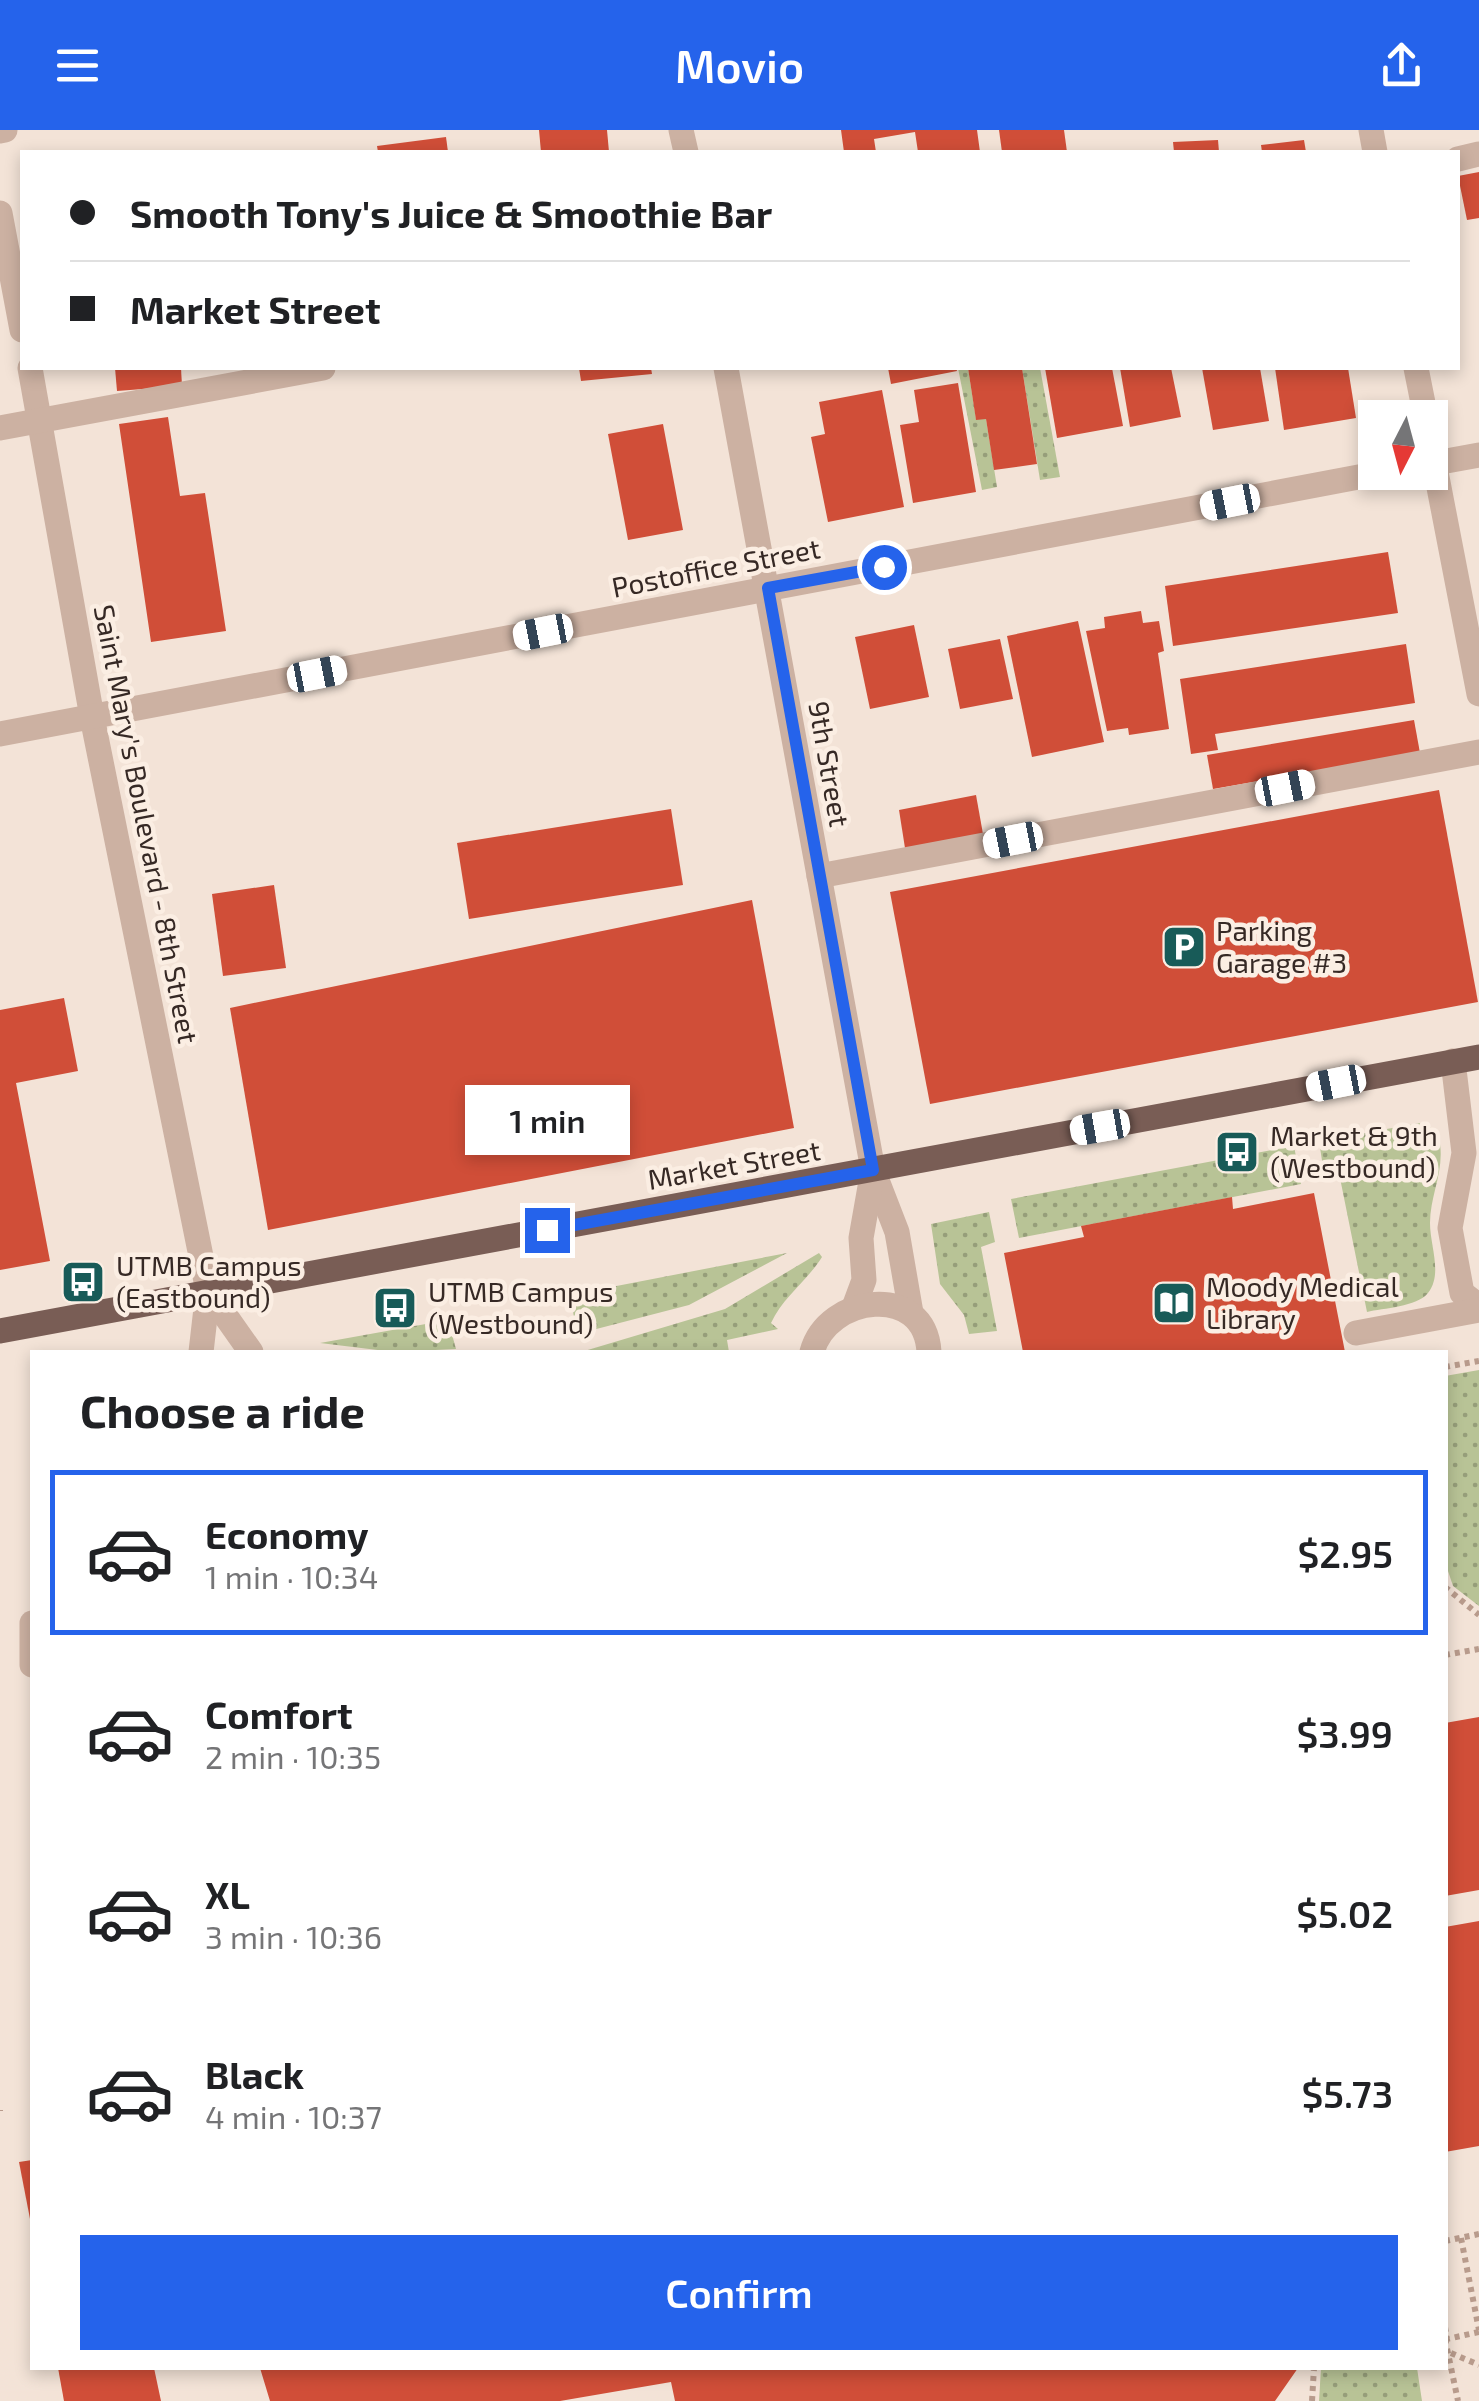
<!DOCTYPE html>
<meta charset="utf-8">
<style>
:root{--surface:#fff;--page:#f2f2f2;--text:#202124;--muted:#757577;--line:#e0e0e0;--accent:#2563eb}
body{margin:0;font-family:"Exo 2",sans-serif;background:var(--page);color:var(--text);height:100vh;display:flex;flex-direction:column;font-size:38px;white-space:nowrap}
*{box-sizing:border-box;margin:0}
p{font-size:32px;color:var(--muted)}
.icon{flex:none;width:55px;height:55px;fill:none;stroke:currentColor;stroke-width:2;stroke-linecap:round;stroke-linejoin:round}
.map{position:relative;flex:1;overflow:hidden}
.panel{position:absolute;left:30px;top:1220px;width:1418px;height:1020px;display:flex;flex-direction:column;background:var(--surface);border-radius:0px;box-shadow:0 5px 15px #0003}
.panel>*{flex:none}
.top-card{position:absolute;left:20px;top:20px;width:1440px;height:220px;border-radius:0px;box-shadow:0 5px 15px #0003;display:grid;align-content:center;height:220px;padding:0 50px;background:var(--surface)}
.needle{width:65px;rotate:186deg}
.buttons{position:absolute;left:1358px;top:270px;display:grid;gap:20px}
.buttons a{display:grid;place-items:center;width:90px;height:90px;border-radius:0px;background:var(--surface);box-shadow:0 5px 15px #0003;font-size:50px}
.end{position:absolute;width:45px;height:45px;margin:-22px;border:12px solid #2563eb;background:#fff;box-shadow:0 0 0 5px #fff}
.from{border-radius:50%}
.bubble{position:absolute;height:70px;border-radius:0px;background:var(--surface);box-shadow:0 5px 15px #0003;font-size:32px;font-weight:600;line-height:70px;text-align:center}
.car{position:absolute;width:30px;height:60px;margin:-30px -15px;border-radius:12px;box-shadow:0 0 8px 2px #0007;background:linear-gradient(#fff 24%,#345 0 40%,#fff 0 76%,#345 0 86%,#fff 0)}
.top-card b{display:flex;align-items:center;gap:35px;height:95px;font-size:38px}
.top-card b+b{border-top:2px solid var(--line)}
.top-card i{width:25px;height:25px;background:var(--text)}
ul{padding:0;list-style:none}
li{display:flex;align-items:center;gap:30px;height:165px;margin:0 20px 15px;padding:0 30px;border:5px solid transparent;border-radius:0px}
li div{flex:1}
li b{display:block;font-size:38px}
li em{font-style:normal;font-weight:600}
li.on{border-color:var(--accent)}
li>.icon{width:90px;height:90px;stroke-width:1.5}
h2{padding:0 50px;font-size:45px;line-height:120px}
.button{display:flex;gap:20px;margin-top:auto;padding:20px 50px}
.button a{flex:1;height:115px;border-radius:0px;background:var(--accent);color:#fff;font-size:40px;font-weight:600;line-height:115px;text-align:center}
header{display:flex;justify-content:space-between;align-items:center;height:130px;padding:0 50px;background:var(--accent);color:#fff;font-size:45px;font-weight:600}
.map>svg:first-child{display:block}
.grass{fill:url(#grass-dots)}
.building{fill:#d04e38}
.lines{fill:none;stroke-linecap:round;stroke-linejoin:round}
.path{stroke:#b89b8c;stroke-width:6;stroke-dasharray:5 5;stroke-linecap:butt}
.minor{stroke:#ccb1a2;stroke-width:25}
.major{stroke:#795d55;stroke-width:25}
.route{stroke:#2563eb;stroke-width:12}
.labels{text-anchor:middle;stroke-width:9;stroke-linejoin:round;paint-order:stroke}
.street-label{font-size:28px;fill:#362925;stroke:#fbeee3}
.poi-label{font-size:28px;fill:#362925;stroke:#fbeee3;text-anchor:start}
</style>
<header><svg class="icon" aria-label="menu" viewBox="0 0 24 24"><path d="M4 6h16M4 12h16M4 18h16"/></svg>Movio<svg class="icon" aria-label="share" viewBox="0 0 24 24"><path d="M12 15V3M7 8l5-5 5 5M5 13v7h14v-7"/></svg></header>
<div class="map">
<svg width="1479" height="2271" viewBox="0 0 1479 2271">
<defs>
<pattern id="grass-dots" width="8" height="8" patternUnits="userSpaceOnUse" patternTransform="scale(2.5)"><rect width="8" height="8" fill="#b8c396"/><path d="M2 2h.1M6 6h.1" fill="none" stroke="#969e7a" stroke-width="1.8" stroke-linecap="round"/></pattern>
</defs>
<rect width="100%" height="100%" fill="#f3e3d7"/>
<!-- grass -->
<g class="grass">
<path d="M958,238H968L976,289H986L997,357L982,360Z"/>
<path d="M1022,238H1040L1060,347L1040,350Z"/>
<path d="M1426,992L1436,1004L1431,1006L1435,1016L1440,1014C1444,1042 1430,1066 1430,1093C1430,1116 1443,1144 1428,1163C1417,1177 1383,1178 1367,1182L1340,1048L1325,1050L1319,1011Z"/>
<path d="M1294,1016L1301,1054L1019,1108L1011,1069Z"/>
<path d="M989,1082L995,1112L981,1117L997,1201L969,1204L964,1185L940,1154L931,1094Z"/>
<path d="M787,1123L689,1175L577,1204L570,1165Z"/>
<path d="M819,1123L822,1127C807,1151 783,1167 771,1193L778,1199L727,1210L729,1222H581L725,1179Z"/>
<path d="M448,1190L456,1219L394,1222L320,1213Z"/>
<path d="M1479,1240V1476L1453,1456L1445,1432V1246Z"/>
<path d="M1321,2238H1417L1422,2271H1319Z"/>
</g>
<!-- building -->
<g class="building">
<path d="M539,0H607L609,22H541Z"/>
<path d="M841,0H977L980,22H918L915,2L874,9L876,22H844Z"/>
<path d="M999,0H1064L1067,22H1002Z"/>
<path d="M446,7L448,22H378L377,16Z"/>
<path d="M1218,10L1219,22H1174L1173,12Z"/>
<path d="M1304,10L1306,22H1262L1261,15Z"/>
<path d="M1479,42V88L1467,90L1458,46Z"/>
<path d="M115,238H181L182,256L117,261Z"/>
<path d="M579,238H651L652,244L581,251Z"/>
<path d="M888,238H956L957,241L891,254Z"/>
<path d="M968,238H1022L1037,334L994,340L986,289L976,290Z"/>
<path d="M1045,238H1112L1123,296L1057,308Z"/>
<path d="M1120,238H1171L1181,287L1130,297Z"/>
<path d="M1202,238H1260L1269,291L1213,300Z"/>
<path d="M1275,238H1348L1356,288L1284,300Z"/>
<path d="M958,253L976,362L913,373L900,295L919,292L914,260Z"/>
<path d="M882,260L904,377L828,392L811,307L825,304L819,272Z"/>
<path d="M168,287L180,366L205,363L226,501L151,512L119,294Z"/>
<path d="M663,294L683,400L628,410L608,304Z"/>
<path d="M1388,422L1398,483L1173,516L1165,456Z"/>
<path d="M1141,481L1143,493L1159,491L1164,521L1158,523L1169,599L1129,605L1128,598L1107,601L1086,501L1105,498L1104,487Z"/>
<path d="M1078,491L1104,612L1032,627L1007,506Z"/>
<path d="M914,495L929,567L870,579L855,507Z"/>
<path d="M1000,509L1013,569L960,579L948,519Z"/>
<path d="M1406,514L1415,573L1215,604L1218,620L1191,624L1180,549Z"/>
<path d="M1414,590L1420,623L1213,659L1207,625Z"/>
<path d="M1439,660L1478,872L930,974L890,762Z"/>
<path d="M976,665L983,704L905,718L899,680Z"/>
<path d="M671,679L683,755L469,789L457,713Z"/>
<path d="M274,755L286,838L223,846L212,764Z"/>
<path d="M752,770L794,998L268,1100L230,878Z"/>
<path d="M64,868L78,941L16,953L50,1131L0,1140V880Z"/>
<path d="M1314,1063L1345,1222H1023L1004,1123L1084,1107L1081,1096L1232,1067L1233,1079Z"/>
<path d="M1479,1587V1760L1445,1766V1593Z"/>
<path d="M1479,1791V2016L1445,2022V1797Z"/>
<path d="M32,2030V2094H31L19,2032Z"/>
<path d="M58,2238H154L161,2271H64Z"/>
<path d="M260,2238H1298L1275,2271H675L671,2252L560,2271H270Z"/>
</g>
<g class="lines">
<!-- path -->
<g class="path">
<path d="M1445,1237L1479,1231"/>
<path d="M1445,1457L1479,1485"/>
<path d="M1445,1525L1479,1519"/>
<path d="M0,1980V1981"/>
<path d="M1461,2108L1479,2200"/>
<path d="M1445,2111L1479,2104"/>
<path d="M1445,2197L1447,2209L1479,2202"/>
<path d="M1445,2209L1458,2271"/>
<path d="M1451,2223L1479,2235"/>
<path d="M1312,2271L1314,2238"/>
</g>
<!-- minor -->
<g class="minor">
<path d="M681,0L686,22"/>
<path d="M1371,0L1375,22"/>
<path d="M0,1L5,0"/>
<path d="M1458,29L1479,24"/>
<path d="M0,83L22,200"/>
<path d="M30,238L92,587L208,1161L201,1222"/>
<path d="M726,238L873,1040L897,1102L911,1183"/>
<path d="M1416,238L1426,288"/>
<path d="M0,298L323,238"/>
<path d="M1430,311L1479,564"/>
<path d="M1430,334L1479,325"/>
<path d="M0,604L1385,342"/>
<path d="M819,746L1479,622"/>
<path d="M1453,931L1464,1023L1450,1098L1462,1163L1479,1176"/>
<path d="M208,1161L251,1222"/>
<path d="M854,1177L864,1150L861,1108L873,1040"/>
<path d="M1356,1203L1479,1180"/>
<path d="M812,1222C827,1165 925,1152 929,1222"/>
<path d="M32,1493V1535"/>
</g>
<!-- major -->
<path class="major" d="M0,1201L1479,927"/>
</g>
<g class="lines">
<!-- route -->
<path class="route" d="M547,1100L873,1040L768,458L884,437"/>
</g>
<!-- icons -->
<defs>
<symbol id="parking-square" viewBox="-11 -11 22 22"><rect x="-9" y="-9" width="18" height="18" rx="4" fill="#185b58" stroke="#fbeee3"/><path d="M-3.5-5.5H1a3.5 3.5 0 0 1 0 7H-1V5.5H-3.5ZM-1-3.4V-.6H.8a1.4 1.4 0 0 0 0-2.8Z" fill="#fff"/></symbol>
<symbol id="bus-square" viewBox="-11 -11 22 22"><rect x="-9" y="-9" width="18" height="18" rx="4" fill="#185b58" stroke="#fbeee3"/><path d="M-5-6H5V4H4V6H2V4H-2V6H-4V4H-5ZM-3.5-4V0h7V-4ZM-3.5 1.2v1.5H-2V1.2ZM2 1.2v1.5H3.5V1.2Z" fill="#fff"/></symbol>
<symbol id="library-square" viewBox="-11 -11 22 22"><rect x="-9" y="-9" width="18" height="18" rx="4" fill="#185b58" stroke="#fbeee3"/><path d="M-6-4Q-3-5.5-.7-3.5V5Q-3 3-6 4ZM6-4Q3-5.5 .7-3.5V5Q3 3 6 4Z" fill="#fff"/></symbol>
</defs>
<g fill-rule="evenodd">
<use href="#parking-square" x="1159" y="792" width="50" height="50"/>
<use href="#bus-square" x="1212" y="997" width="50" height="50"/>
<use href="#bus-square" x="58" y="1127" width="50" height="50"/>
<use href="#library-square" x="1149" y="1148" width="50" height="50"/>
<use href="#bus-square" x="370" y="1153" width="50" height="50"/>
</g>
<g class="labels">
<!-- street labels -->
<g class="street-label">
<text transform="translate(716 438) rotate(-11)" y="10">Postoffice Street</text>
<text transform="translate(829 634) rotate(80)" y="10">9th Street</text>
<text transform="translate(146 694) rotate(79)" y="10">Saint Mary's Boulevard - 8th Street</text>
<text transform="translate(734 1035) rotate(-10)" y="10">Market Street</text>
</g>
<!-- poi labels -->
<g class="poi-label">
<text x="1216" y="811">Parking<tspan x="1216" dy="32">Garage #3</tspan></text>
<text x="1270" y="1016">Market &amp; 9th<tspan x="1270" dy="32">(Westbound)</tspan></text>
<text x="116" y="1146">UTMB Campus<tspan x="116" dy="32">(Eastbound)</tspan></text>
<text x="1206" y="1167">Moody Medical<tspan x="1206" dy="32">Library</tspan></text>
<text x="428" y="1172">UTMB Campus<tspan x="428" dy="32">(Westbound)</tspan></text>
</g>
</g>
</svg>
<div class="buttons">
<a><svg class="needle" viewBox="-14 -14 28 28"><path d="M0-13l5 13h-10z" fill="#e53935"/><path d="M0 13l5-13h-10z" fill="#757577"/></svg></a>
</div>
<i class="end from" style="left:884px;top:437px"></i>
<i class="end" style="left:547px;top:1100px"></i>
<div class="bubble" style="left:465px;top:955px;width:165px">1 min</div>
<i class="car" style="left:1230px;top:372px;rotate:259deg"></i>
<i class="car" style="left:543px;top:502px;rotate:259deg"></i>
<i class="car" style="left:317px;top:544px;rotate:79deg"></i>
<i class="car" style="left:1285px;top:658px;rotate:79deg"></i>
<i class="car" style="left:1013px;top:710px;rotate:259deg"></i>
<i class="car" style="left:1336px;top:953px;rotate:259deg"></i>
<i class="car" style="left:1100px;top:997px;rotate:260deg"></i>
<div class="top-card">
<b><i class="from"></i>Smooth Tony's Juice &amp; Smoothie Bar</b>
<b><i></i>Market Street</b>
</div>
<section class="panel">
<h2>Choose a ride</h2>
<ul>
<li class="on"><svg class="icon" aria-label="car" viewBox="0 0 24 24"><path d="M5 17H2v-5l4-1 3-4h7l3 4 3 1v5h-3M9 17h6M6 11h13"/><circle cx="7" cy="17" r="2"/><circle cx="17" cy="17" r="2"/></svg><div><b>Economy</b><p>1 min · 10:34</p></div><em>$2.95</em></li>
<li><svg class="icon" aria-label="car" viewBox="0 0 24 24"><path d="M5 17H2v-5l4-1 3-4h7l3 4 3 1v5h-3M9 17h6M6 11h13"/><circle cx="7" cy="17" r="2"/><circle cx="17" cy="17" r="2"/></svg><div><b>Comfort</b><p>2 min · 10:35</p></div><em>$3.99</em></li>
<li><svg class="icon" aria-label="car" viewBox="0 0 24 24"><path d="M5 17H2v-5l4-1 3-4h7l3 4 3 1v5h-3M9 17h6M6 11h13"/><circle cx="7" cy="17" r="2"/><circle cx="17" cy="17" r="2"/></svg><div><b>XL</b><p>3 min · 10:36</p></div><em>$5.02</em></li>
<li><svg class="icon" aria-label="car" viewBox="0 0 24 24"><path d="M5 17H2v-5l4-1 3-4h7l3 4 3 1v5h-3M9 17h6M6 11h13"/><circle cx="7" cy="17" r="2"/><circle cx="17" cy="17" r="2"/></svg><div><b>Black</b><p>4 min · 10:37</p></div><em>$5.73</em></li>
</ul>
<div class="button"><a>Confirm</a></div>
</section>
</div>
